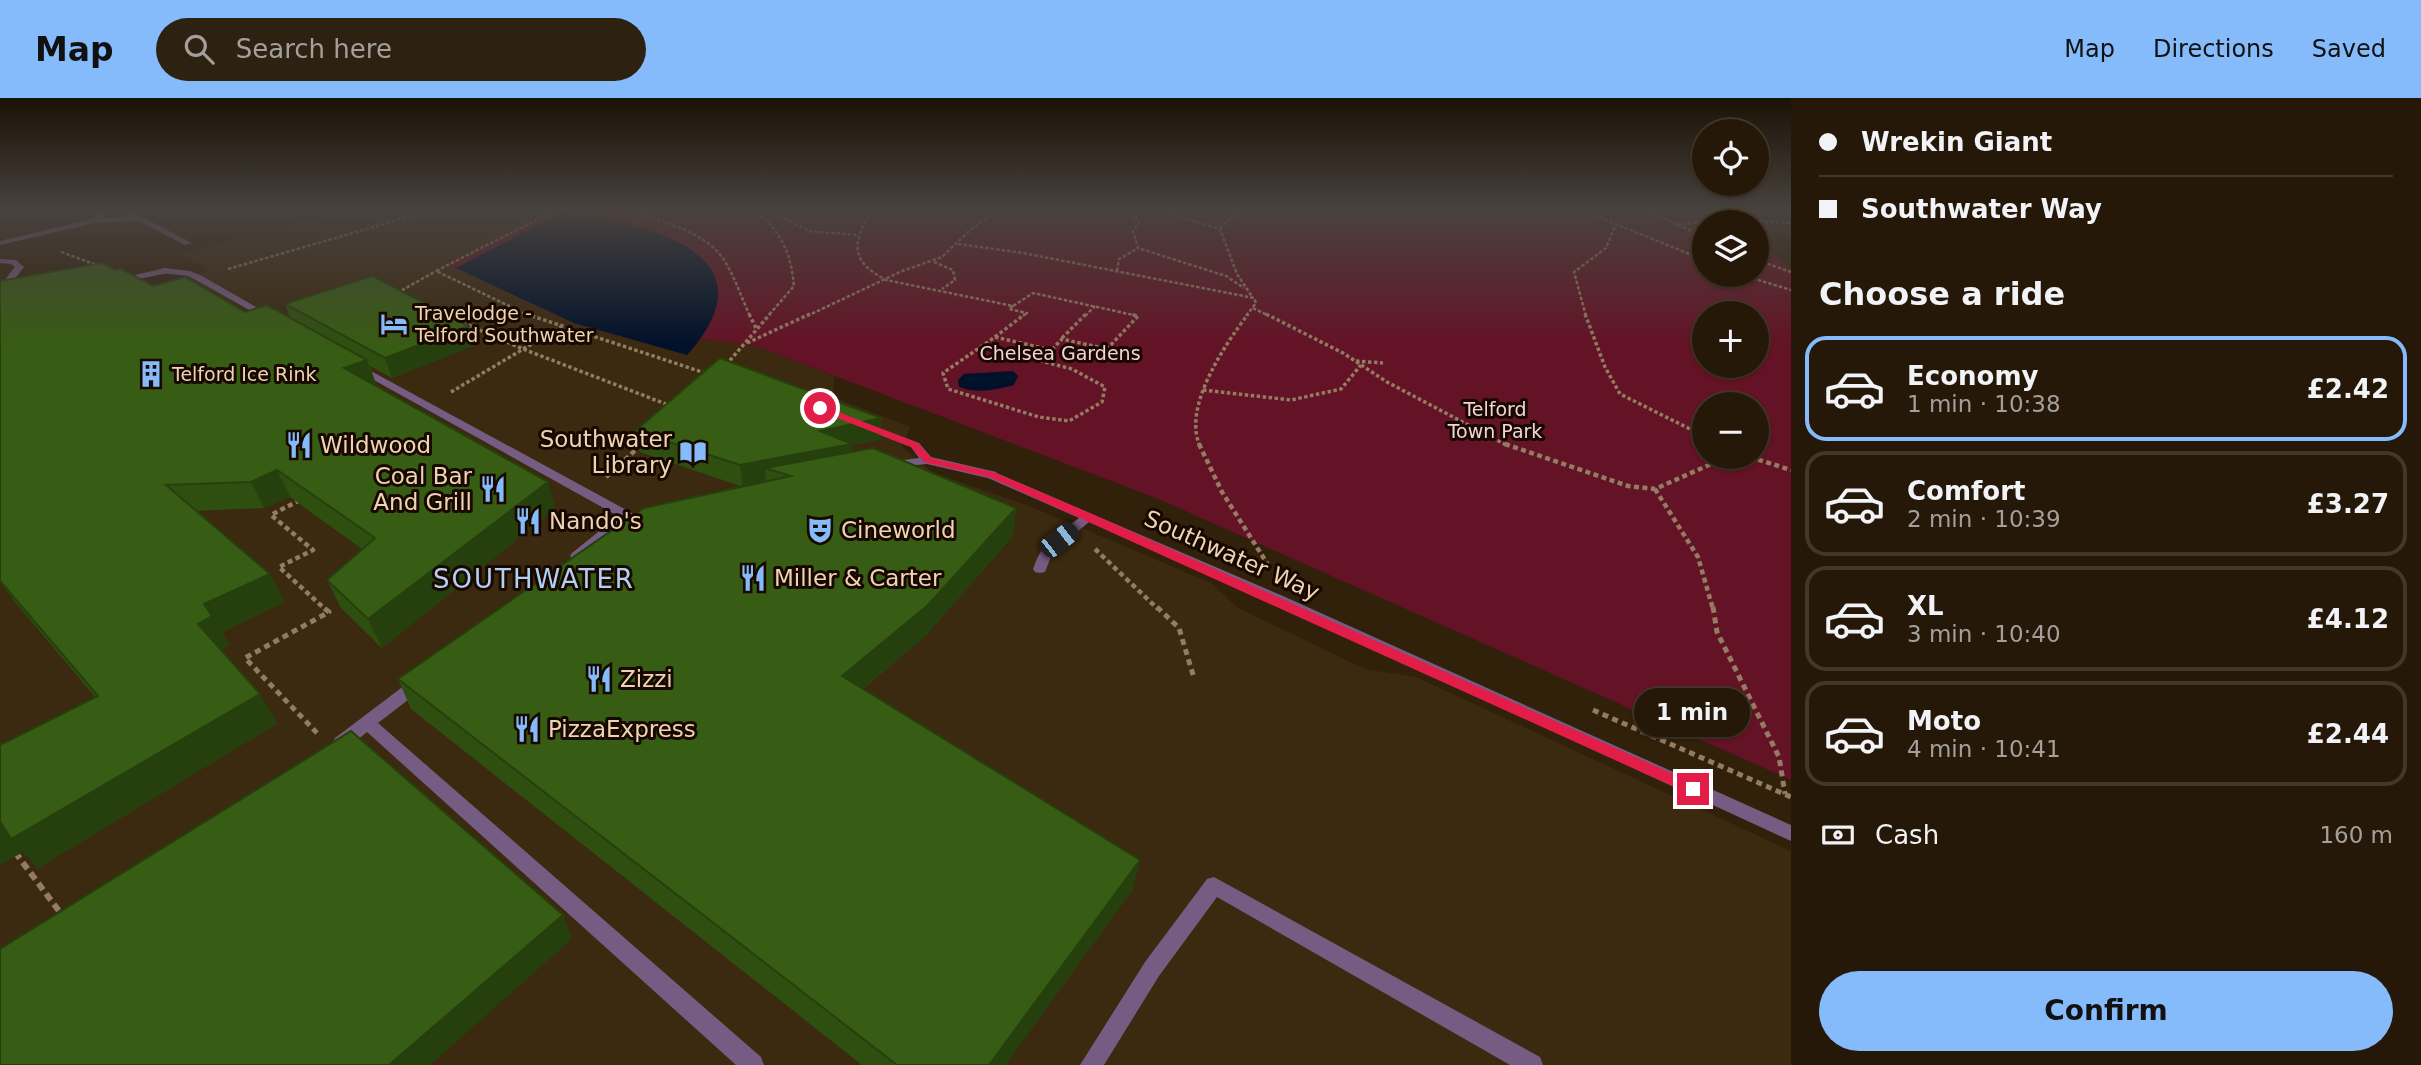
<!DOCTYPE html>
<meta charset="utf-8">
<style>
:root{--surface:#251808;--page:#2d2112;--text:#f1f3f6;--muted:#a3a09c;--line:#423729;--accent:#85bbfb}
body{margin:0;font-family:"DejaVu Sans",sans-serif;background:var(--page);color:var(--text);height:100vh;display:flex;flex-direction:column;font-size:26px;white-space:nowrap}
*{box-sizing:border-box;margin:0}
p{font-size:23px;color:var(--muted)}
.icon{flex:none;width:38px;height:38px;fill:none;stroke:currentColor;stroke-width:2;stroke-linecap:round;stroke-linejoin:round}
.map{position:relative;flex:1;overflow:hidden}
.details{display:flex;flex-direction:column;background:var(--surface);width:630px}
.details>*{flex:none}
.guide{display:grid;align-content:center;height:154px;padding:0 28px;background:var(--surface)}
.controls{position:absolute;left:1692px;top:21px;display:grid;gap:14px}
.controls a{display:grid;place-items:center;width:77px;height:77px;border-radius:50%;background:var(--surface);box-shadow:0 2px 5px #0004,0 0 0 2px var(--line);font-size:35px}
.end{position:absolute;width:32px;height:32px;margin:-16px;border:9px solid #e11d48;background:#fff;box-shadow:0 0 0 4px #fff}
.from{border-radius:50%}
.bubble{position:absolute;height:49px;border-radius:24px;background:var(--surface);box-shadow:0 2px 5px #0004,0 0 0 2px var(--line);font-size:23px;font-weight:700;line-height:49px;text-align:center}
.car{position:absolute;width:21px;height:42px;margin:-21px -10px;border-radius:9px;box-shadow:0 0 5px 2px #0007;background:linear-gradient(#222 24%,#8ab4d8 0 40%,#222 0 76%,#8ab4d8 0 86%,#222 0)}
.guide b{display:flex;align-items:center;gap:24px;height:66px;font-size:26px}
.guide b+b{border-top:2px solid var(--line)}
.guide i{width:18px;height:18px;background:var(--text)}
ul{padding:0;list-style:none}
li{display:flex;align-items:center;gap:21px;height:105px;margin:0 14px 10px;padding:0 14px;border:4px solid var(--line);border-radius:21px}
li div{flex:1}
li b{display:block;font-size:26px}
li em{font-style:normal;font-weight:700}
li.on{border-color:var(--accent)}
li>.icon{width:63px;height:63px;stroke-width:1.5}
h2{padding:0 28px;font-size:32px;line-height:84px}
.pay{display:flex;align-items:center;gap:18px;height:77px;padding:0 28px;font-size:26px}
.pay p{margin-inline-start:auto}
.primary-button{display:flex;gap:14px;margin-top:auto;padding:14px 28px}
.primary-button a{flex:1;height:80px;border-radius:42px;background:var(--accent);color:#111;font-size:28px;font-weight:700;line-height:80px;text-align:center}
header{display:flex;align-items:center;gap:42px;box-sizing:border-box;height:98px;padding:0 35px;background:var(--accent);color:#111}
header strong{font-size:33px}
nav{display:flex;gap:38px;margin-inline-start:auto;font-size:24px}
.search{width:490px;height:63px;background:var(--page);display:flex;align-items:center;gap:18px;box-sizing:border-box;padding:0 24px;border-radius:38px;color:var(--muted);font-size:26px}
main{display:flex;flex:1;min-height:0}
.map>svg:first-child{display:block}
.built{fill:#3b2910}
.green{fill:#641225;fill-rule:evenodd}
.water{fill:#00112a}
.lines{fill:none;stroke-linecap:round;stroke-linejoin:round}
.path-far4{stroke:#937c61;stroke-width:2.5;stroke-dasharray:3.5 2;stroke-linecap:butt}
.path-far3{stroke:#937c61;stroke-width:3.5;stroke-dasharray:3.5 2.5;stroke-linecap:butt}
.path-far2{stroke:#937c61;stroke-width:4.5;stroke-dasharray:5 3.5;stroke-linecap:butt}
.path-far1{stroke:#937c61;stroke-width:5;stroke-dasharray:6 4.5;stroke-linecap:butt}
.path{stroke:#937c61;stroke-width:6;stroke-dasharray:8 5;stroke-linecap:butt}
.service{fill:#755c83;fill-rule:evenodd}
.pedestrian{fill:#755c83;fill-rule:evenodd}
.minor{fill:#755c83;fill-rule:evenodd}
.wall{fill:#2f4f10}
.shaded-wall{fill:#26400d}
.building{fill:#375c13;stroke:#26400d;stroke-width:2}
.route{fill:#e11d48}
.labels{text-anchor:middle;stroke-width:6;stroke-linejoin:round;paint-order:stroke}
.far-poi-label{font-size:19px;fill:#efd3b2;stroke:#180900;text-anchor:start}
.far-park-label{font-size:19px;fill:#f3d3d5;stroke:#180900}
.poi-label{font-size:23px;fill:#efd3b2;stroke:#180900;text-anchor:start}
.street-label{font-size:23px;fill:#efd3b2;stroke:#180900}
.quarter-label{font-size:26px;letter-spacing:2px;fill:#b2d0f4;stroke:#180900}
</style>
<header>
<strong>Map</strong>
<div class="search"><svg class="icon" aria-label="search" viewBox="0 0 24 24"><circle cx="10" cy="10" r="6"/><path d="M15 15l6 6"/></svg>Search here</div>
<nav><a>Map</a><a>Directions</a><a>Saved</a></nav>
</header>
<main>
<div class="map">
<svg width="1791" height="967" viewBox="0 0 1791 967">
<rect width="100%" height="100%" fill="#31200a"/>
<!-- built -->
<path class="built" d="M340,113H550L447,166L574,225L756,248L834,278L833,299L910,329L902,349L932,374L1037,411L1211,485L1238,510L1365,571L1416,579L1791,753V967H0V205L153,189L210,172L179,156Z"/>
<!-- green -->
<path class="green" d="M550,113H1717L1732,118L1739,124H1704V177H1757V141L1791,171V682L1156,400L756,248L702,241L687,257L574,225L447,166ZM1704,215H1757V268H1704ZM1704,306H1757V359H1704Z"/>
<!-- water -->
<g class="water">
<path d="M563,114C642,125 780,153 687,257L574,225L456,170Z"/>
<path d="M1013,273L1018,278L1014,287C995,292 978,296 959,289L958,282L964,276Z"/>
</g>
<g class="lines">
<!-- path-far4 -->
<g class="path-far4">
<path d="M631,113C661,124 702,132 722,159C734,176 741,199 750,218"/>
<path d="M766,113L761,118C784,138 791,158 794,188L768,218"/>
<path d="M770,113L809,133L857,137"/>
<path d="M871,113C852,146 850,163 886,182L1013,208L1033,195L1138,218"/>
<path d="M1126,113L1132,115L1139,125L1133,133L1138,150L1226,178L1244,190"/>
<path d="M1161,113L1220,131L1237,176L1253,200"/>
<path d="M1584,113L1704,162"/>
<path d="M1648,113L1704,139"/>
<path d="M1733,113L1755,120"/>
<path d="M501,117L508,113"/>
<path d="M1677,127L1722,121L1791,125"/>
<path d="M1220,131L1229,121L1243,113"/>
<path d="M958,146L1023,155L1254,200L1256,205L1246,218"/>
<path d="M61,154L97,167"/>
<path d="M1757,162L1791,174"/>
<path d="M934,164L953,172L955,182L942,191"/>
<path d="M228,171L429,113"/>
<path d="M1117,173L1119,161L1138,150"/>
<path d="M1742,177L1791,192"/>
<path d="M397,195L436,173"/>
<path d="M1013,208L1009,211L1027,215L1023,218"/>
<path d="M1253,210L1269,218"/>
<path d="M530,218L436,173L554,113"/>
<path d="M807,218L902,173L942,159L969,133L996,113"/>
<path d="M1085,218L1095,208"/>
<path d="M1586,218L1574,174L1606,150L1615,128"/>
</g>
<!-- path-far3 -->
<g class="path-far3">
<path d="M526,216L708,276"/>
<path d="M749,216L757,232"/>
<path d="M1266,216L1343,255L1387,284L1508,348"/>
<path d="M1585,216L1605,269L1620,296L1704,338"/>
<path d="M452,220L523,251L671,308"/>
<path d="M995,239L1025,216"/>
<path d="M1062,240L1086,216"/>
<path d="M747,245L810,216"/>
<path d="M1051,252L995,239L943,275L948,291L1039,319L1069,323L1102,304L1105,289L1072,271L1041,263L1062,241L1107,251L1138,218L1130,216"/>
<path d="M1356,263L1383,265"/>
<path d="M726,267L770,216"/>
<path d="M1203,292L1291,302L1341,291L1361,267"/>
<path d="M451,294L562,228"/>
<path d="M1200,348C1182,309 1225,247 1248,216"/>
</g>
<!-- path-far2 -->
<g class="path-far2">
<path d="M1199,346L1222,394L1270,470"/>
<path d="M1505,346L1628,388L1655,391L1727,359"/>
<path d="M1750,359L1791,372"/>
<path d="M606,379L641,347"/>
<path d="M1655,391L1698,459L1713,511"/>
<path d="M300,402L271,417L313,452L279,469L325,511"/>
<path d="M1095,451L1158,511"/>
</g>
<!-- path-far1 -->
<g class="path-far1">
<path d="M1157,509L1179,530L1194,580"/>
<path d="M1713,509L1717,534L1779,659L1785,696"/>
<path d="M1593,612L1791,699"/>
<path d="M317,635L245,560L329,514L323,509"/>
</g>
<!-- path -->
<path class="path" d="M15,754L62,817"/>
<!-- service -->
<g class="service">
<path d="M101,113H109L102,120L131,119L121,113H131L192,145L185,147L139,123L95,125L0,147V143L92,121Z"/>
<path d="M0,161L16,162L24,169L3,196L0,197V188L15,169L11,166L0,165Z"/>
<path d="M866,325L919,345L931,359L996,374L998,377L992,381L927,366L887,370V364L919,360L911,349L862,330V326Z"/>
<path d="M1059,438L1066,442L1052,456L1045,474L1040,475L1035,474L1033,471C1038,457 1044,444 1059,438Z"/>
<path d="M1214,779L1540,959L1543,967H1510L1217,799L1159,878L1104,967H1080L1145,864L1207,781Z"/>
</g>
<!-- pedestrian -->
<g class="pedestrian">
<path d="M165,170L190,173L202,178L275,220L267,222L196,182L188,178L162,175V171Z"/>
<path d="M358,266L632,415L633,418L582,461H572L570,458L572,455L618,418L354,271V267Z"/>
<path d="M419,579L425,581L427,585L425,589L378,625L761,959L764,967H736L367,634C357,642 347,653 335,650L333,645L335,640L413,581Z"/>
</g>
<!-- minor -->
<g class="minor">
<path d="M165,170L168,171V175L118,185L114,182Z"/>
<path d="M992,373L1283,498L1791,727V743L1273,504L1089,424L1064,445H1054L1052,442L1054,439L1079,420L988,380L986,377L988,374Z"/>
</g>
</g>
<!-- wall -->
<g class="wall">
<path d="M115,172L153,188L245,214L290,220L285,206L475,247L392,280L370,268L376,286L374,287L548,384L555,411L382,550L341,510L327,482L362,451L290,399L264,410L196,413L285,504L222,534L229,547L221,551L278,625L38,770L23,754L0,767V647L95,599L16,505L0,484V183Z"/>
<path d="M635,333L881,341L852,347V354L1016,410L1013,438L926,537L863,591L1133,791L1005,967H862L411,611L398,581L743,389L640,354Z"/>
</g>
<!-- shaded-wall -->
<g class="shaded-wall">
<path d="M469,228L475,247L392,280L385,260Z"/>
<path d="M367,262L376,286L354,295L344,270Z"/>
<path d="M881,320V341L852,347V367L791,378L765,370L766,384L743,389L740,367L820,333Z"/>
<path d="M277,372L290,399L264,410L251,384Z"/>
<path d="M548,384L555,411L382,550L368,521Z"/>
<path d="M1016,410L1013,438L926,537L843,607L842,578Z"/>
<path d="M270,476L285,504L222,534L229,547L215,554L198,526L204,506Z"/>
<path d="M260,596L278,625L38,770L23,754L0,767V723Z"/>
<path d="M1140,762L1133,791L1005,967H989Z"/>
<path d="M563,817L572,841L430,967H389Z"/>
</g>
<!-- building -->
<g class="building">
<path d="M102,165L115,172L121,171L153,188L185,179L245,214L267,207L367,262L344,270L548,384L368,521L327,482L375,440L277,372L251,384L166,387L270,476L204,506L212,518L198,526L260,596L11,741L0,723V647L98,598L0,483V183Z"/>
<path d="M372,178L469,228L385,260L285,206Z"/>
<path d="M720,260L881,320L820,333L852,346L740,367L635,333Z"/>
<path d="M873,350L1016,410L927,508L842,578L1140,762L989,967H897L398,581L644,410L791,378L765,370Z"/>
<path d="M351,633L563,817L389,967H0V851Z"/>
</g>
<!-- sky -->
<linearGradient id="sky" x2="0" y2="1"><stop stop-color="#1b1206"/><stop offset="0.45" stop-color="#48423e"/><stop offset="1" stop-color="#48423e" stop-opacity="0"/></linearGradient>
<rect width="1791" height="249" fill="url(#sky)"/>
<!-- route -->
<path class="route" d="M817,308H823L918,345L931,360L996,375L1092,416L1698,687L1700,691L1693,696L1688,695L989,379L924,364L911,349L817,312Z"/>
<!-- icons -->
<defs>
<symbol id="hotel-bare" viewBox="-9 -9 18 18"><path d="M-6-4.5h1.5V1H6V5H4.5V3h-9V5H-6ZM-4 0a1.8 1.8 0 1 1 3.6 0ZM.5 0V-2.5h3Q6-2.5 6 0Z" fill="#85bbfb" stroke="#180900" stroke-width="2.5" paint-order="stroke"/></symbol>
<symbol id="building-bare" viewBox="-9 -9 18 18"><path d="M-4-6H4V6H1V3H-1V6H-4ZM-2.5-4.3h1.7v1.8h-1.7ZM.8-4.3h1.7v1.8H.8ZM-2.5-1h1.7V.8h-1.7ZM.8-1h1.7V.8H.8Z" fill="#85bbfb" stroke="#180900" stroke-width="2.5" paint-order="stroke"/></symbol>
<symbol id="restaurant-bare" viewBox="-9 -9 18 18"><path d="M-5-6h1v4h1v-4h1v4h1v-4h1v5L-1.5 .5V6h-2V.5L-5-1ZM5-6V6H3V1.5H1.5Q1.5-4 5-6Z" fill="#85bbfb" stroke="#180900" stroke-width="2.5" paint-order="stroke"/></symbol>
<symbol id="library-bare" viewBox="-9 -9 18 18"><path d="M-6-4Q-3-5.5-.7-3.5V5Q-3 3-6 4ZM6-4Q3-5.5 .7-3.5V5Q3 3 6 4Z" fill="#85bbfb" stroke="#180900" stroke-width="2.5" paint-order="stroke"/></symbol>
<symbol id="theatre-bare" viewBox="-9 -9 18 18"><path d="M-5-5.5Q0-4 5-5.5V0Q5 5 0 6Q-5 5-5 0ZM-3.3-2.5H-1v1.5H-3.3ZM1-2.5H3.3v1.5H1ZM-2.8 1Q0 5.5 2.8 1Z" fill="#85bbfb" stroke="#180900" stroke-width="2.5" paint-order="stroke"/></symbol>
</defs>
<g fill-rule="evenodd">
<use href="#hotel-bare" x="375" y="207" width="38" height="38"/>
<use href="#building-bare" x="132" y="257" width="38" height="38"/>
<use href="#restaurant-bare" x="280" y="328" width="38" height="38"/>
<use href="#library-bare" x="674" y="335" width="38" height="38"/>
<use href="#restaurant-bare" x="474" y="372" width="38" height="38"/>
<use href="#restaurant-bare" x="509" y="404" width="38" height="38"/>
<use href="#theatre-bare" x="801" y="413" width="38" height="38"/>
<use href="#restaurant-bare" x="734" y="461" width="38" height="38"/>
<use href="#restaurant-bare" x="580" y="562" width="38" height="38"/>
<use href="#restaurant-bare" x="508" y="612" width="38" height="38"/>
</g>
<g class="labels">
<!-- far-poi labels -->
<g class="far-poi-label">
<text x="415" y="222">Travelodge -<tspan x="415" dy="22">Telford Southwater</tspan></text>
<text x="172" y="283">Telford Ice Rink</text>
</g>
<!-- far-park labels -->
<g class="far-park-label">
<text x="1060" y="262">Chelsea Gardens</text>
<text x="1495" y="318">Telford<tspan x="1495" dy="22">Town Park</tspan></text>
</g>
<!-- poi labels -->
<g class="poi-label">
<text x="672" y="349" text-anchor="end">Southwater<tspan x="672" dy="26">Library</tspan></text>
<text x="320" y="355">Wildwood</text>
<text x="472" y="386" text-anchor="end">Coal Bar<tspan x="472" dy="26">And Grill</tspan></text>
<text x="549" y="431">Nando's</text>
<text x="841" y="440">Cineworld</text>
<text x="774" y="488">Miller &amp; Carter</text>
<text x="620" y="589">Zizzi</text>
<text x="548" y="639">PizzaExpress</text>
</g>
<!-- street labels -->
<g class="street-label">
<text transform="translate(1232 457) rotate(24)" y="8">Southwater Way</text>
</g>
<!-- quarter labels -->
<g class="quarter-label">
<text x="534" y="490">SOUTHWATER</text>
</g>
</g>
</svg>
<div class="controls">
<a><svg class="icon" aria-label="locate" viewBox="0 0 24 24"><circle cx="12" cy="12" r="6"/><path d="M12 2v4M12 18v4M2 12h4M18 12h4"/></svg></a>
<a><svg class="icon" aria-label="layers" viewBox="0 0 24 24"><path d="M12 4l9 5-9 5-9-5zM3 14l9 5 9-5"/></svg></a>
<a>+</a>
<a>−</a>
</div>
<i class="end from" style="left:820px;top:310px"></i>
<i class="end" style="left:1693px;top:691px"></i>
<div class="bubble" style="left:1634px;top:590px;width:116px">1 min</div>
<i class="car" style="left:1059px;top:442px;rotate:52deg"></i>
</div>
<section class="details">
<div class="guide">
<b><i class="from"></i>Wrekin Giant</b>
<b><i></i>Southwater Way</b>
</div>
<h2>Choose a ride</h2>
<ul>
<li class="on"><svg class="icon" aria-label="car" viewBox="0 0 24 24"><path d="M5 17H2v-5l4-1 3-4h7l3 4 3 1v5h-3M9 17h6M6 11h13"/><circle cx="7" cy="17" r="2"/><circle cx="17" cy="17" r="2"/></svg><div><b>Economy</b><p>1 min · 10:38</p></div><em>£2.42</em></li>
<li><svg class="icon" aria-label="car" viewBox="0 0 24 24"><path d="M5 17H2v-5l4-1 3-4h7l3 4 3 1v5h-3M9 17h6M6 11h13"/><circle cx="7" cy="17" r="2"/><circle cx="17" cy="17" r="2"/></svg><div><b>Comfort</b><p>2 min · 10:39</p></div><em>£3.27</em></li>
<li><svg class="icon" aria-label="car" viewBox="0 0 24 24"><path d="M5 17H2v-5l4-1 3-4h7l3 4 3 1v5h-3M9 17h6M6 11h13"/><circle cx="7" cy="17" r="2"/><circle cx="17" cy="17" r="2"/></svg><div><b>XL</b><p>3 min · 10:40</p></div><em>£4.12</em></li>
<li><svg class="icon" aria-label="car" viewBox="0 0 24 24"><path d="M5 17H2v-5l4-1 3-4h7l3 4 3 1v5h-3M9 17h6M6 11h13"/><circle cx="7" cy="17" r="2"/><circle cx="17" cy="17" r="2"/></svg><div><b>Moto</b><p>4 min · 10:41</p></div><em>£2.44</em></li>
</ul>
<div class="pay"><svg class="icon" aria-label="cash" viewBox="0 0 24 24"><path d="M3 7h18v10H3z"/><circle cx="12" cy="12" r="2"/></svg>Cash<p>160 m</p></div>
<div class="primary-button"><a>Confirm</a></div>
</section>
</main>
